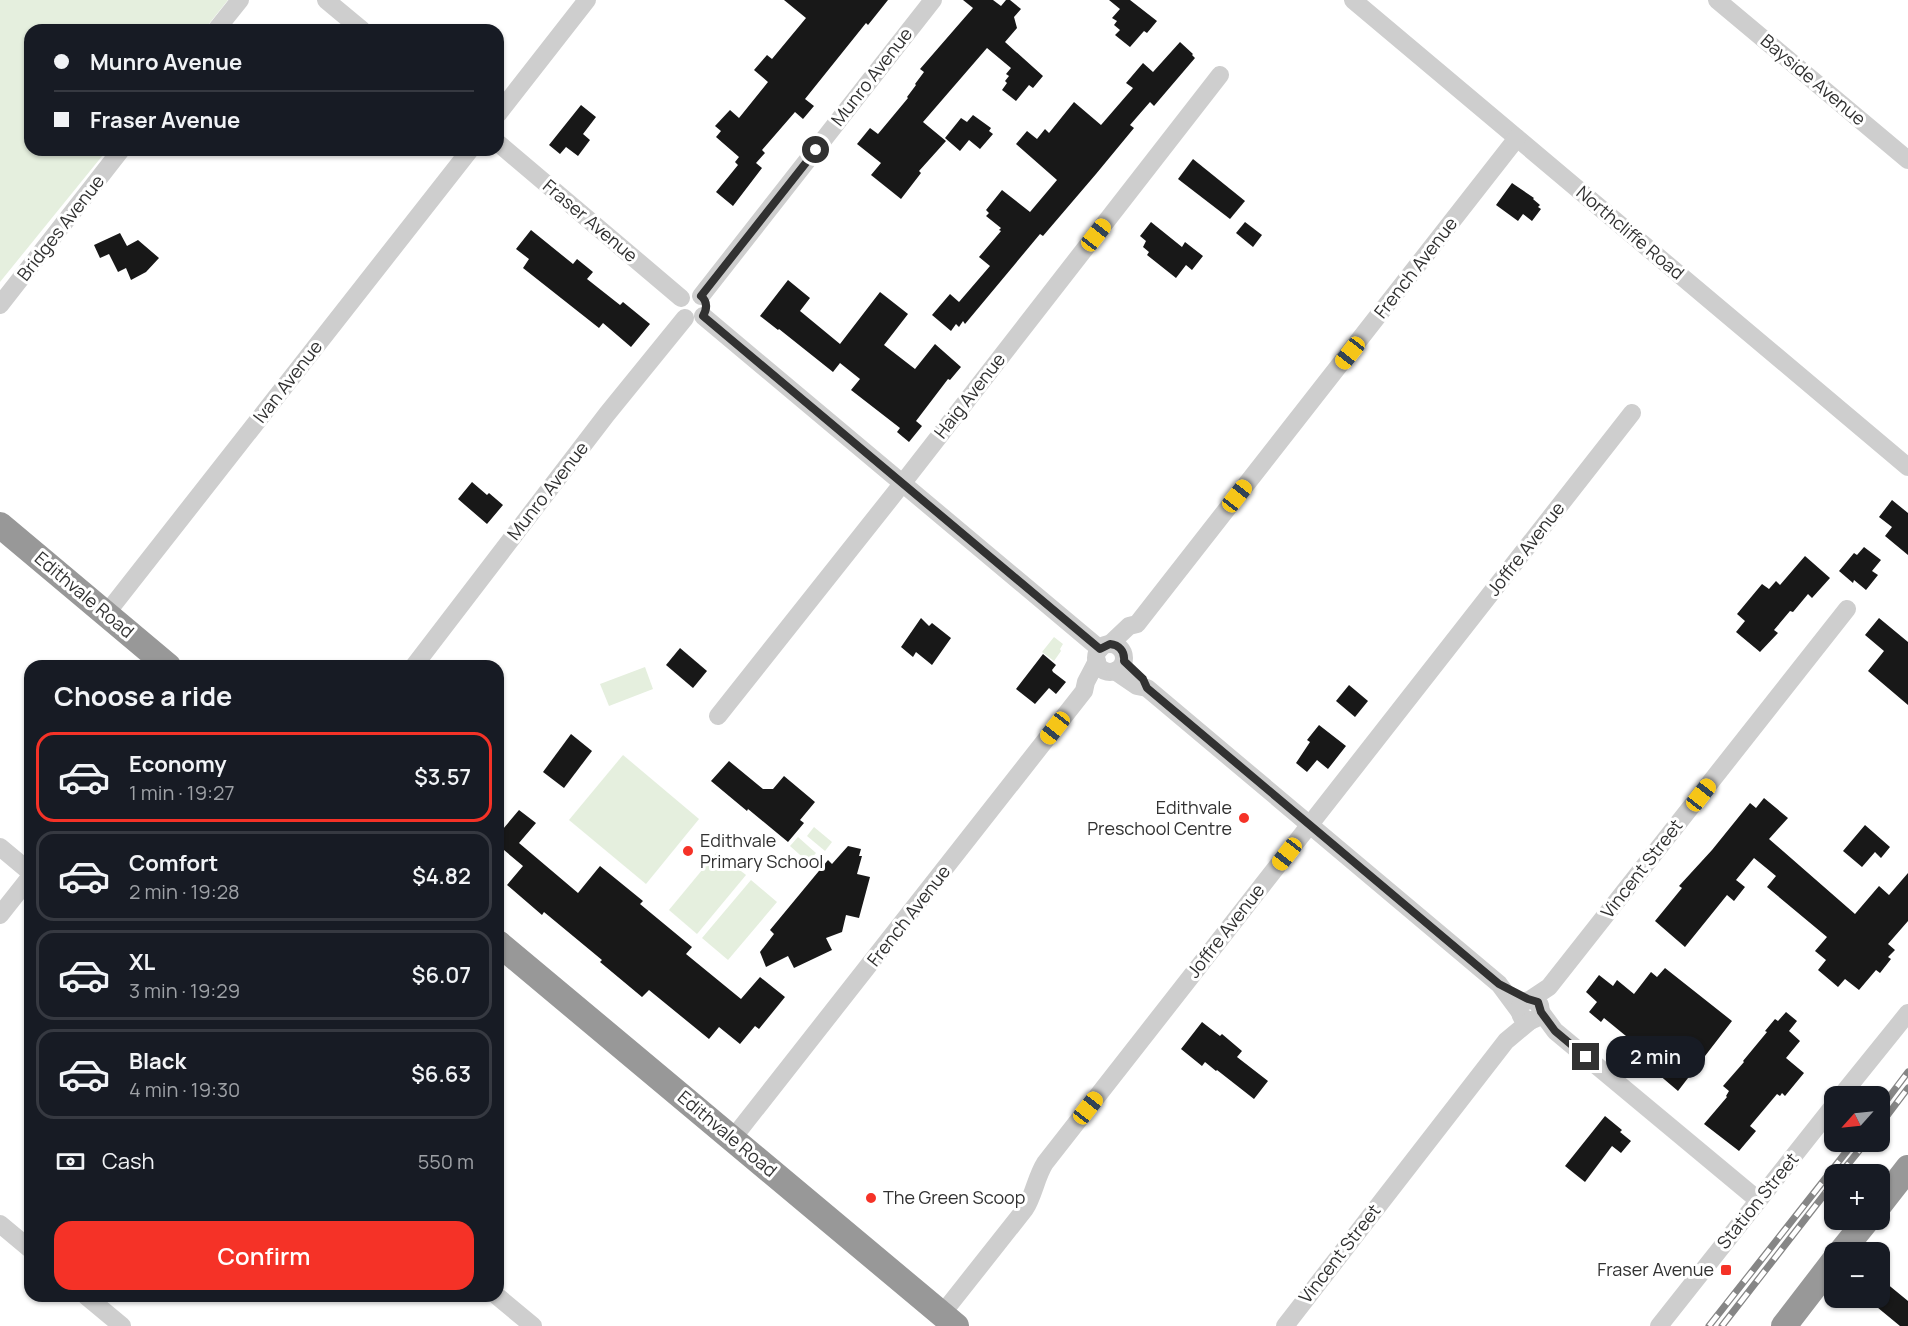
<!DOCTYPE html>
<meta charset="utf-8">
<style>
:root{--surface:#171b24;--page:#20242c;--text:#f1f3f6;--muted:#9ea1a6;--line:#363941;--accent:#f53227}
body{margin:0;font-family:Manrope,sans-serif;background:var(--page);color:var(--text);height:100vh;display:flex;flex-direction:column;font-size:22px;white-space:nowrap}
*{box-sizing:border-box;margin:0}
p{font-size:20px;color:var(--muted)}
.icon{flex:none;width:33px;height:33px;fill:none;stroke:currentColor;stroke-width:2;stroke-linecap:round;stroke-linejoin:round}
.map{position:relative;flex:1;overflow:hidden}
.side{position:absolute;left:24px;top:660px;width:480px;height:642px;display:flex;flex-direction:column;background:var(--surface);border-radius:18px;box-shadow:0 2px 4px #0004}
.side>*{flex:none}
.hud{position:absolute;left:24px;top:24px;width:480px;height:132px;border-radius:18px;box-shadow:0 2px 4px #0004;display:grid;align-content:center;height:132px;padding:0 30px;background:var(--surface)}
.needle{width:39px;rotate:243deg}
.buttons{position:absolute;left:1824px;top:1086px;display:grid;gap:12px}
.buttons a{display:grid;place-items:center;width:66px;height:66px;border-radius:12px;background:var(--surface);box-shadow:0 2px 4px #0004;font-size:30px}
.end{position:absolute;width:27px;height:27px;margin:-14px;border:8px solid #313131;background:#fff;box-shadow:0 0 0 3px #fff}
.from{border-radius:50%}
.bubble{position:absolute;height:42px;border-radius:18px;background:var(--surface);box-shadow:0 2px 4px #0004;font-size:20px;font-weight:600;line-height:42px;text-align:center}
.car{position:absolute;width:18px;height:36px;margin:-18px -9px;border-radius:8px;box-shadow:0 0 4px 2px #0007;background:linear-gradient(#f5c518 24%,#345 0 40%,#f5c518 0 76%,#345 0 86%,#f5c518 0)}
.hud b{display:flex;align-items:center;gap:21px;height:57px;font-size:22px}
.hud b+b{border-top:2px solid var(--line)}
.hud i{width:15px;height:15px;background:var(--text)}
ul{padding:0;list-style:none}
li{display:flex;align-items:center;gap:18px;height:90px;margin:0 12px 9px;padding:0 18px;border:3px solid var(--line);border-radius:18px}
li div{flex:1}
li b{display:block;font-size:22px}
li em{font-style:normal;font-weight:600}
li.active{border-color:var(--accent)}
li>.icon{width:54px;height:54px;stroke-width:1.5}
h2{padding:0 30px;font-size:27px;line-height:72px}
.pay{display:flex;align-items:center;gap:15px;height:66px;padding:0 30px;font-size:22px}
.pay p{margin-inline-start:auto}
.action{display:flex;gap:12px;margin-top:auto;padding:12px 30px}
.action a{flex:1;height:69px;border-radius:18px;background:var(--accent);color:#fff;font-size:24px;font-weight:600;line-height:69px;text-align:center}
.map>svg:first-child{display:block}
.green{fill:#e5efde}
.building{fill:#181818}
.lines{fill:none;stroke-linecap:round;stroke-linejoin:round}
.minor{stroke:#cecece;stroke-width:18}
.highway{stroke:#989898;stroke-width:26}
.rail-casing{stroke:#868686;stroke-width:7}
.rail{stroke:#fff;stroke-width:4.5;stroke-dasharray:14;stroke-linecap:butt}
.route{stroke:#313131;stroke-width:8}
.poi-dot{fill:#f53227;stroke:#fff;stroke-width:2}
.labels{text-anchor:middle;stroke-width:6;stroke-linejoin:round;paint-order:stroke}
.street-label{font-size:18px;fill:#313131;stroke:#fff}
.poi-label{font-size:18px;fill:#313131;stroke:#fff;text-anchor:end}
</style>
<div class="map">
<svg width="1908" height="1326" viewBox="0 0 1908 1326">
<rect width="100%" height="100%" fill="#fff"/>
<!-- green -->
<g class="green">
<path d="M0,0H228L204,30H30V150H107L0,282Z"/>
<path d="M1054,637L1063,644L1060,649L1061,651L1054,661L1042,652Z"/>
<path d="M645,667L653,689L609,706L600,684Z"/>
<path d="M623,755L699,819L646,884L569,820Z"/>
<path d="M814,827L832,842L825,851L807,836Z"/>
<path d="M798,837L816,853L808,862L790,846Z"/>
<path d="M717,852L746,875L697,934L669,910Z"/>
<path d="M751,880L777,902L728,960L702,938Z"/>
</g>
<!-- building -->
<g class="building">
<path d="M784,0H888L868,25L866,23L805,99L814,106L803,119L795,112L762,150L765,153L756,163L762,168L733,206L716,192L738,165L735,162L739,157L716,137L721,131L715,126L730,110L739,118L768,82L754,70L767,55L772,59L806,18Z"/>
<path d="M963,0H993L1001,6L1006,0H1010L1021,9L1014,17L1017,28L1005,42L1043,76L1033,88L1029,85L1016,101L1002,90L1007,83L1005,81L1009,76L1006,74L1011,68L987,48L923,122L946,141L919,171L921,173L901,199L871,175L881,163L857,144L870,128L878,134L908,98L907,97L916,85L915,84L924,72L920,69L973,8Z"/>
<path d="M1109,0H1130L1157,21L1147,33L1144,31L1130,47L1115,35L1120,30L1114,25L1117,21L1112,18L1120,9Z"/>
<path d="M1180,42L1193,54L1192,55L1195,58L1154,106L1150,102L1130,125L1134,128L1096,174L1043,236L1040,234L965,324L963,321L959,327L956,324L951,331L932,315L950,294L959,302L990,266L979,257L1001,231L999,230L1001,228L986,216L989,213L986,210L1002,190L1030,212L1057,180L1016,144L1027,131L1037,139L1045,129L1049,133L1074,102L1101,125L1133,88L1126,83L1143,63L1153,72Z"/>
<path d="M581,105L596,117L583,134L590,140L578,156L566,147L560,154L549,145Z"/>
<path d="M973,115L991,128L989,131L993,134L980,149L969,140L960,151L945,138L961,118L967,122Z"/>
<path d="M1193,159L1245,201L1230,219L1178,179Z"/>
<path d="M1512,183L1534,198L1533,199L1540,205L1538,207L1541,209L1532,221L1523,214L1518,221L1496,205Z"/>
<path d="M1151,222L1182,247L1185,242L1203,256L1192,270L1186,265L1176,278L1147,255L1149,252L1143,247L1146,241L1140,236Z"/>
<path d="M1245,222L1262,235L1253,247L1236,233Z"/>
<path d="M531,230L573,264L577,259L593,272L587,279L620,305L623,302L650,324L631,347L603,323L599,328L523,268L529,259L516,249Z"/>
<path d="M120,233L127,246L138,240L159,258L146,272L131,280L126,268L118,272L109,254L100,258L94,245Z"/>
<path d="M788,280L810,298L800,311L840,344L880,292L908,314L884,345L915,369L935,344L961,367L950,380L948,379L916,421L922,426L909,442L897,432L900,428L851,390L860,379L840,363L833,372L779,329L778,330L760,316Z"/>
<path d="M472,482L487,495L489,493L503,505L487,524L458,499Z"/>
<path d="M1892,500L1908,513V555L1885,536L1892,527L1879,517Z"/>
<path d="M1864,547L1881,560L1872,571L1878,575L1866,590L1854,580L1853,583L1839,571L1854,553L1857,555Z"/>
<path d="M1805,556L1830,578L1812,598L1808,594L1793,612L1790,611L1774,630L1778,633L1760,652L1736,632L1745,621L1737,614L1762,584L1769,589L1776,581L1780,585Z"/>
<path d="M921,618L929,626L932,623L951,638L932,665L916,652L913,657L901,647Z"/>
<path d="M1879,618L1908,642V705L1868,671L1884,651L1865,635Z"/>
<path d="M680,648L707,671L693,688L666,665Z"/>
<path d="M1043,654L1056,665L1052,670L1053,672L1066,682L1056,694L1049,688L1035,704L1016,689Z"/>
<path d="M1349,685L1368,701L1355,717L1336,701Z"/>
<path d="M1319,725L1346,746L1328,769L1317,760L1307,772L1296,763L1310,742L1307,740Z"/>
<path d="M571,734L592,751L564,788L543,772Z"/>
<path d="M729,761L763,789H773L784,776L815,802L800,820L804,823L788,842L748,809L747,811L711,781Z"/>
<path d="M1764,798L1788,818L1769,839L1855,914L1879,886L1889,895L1908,873V921L1888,944L1895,950L1888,957L1891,959L1880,973L1876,970L1859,990L1845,979L1838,987L1818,970L1826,960L1815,951L1827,937L1767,887L1776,876L1754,858L1736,880L1745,887L1734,901L1727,895L1685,947L1655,921L1682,888L1679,886L1712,850L1750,803L1756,808Z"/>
<path d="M519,810L536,823L519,843L578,893L600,866L643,901L640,904L692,947L686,954L741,999L760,977L785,997L759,1029L755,1026L740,1044L719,1027L709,1039L649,990L642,997L600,962L602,960L544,912L542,915L507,885L523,866L498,845V835Z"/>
<path d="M1865,825L1890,847L1881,858L1875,852L1862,867L1843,851Z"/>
<path d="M848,846L861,849L859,856H862L857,874L870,877L859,918L846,915L842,932L826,938L832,950L794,968L788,956L766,967L760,952L774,934L770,930L828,860L832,864Z"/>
<path d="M1665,968L1732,1021L1678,1091L1638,1057L1643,1050L1604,1018L1601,1022L1589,1012L1597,1002L1586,992L1599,975L1613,986L1617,980L1634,994L1651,972L1657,977Z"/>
<path d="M1786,1012L1797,1021L1789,1031L1800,1041L1786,1058L1804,1073L1785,1096L1782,1093L1780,1096L1777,1094L1750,1126L1756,1131L1739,1151L1704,1124L1727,1097L1726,1096L1729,1091L1723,1086L1744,1062L1743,1061L1767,1032L1765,1031L1775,1019L1778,1021Z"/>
<path d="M1202,1022L1220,1036L1222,1034L1242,1051L1237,1057L1268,1081L1254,1099L1217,1070L1216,1071L1205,1062L1202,1066L1181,1049Z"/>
<path d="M1605,1116L1622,1130L1620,1132L1631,1141L1621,1153L1612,1146L1585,1182L1565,1166Z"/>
<path d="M1880,1278L1908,1301V1326H1900L1866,1298H1880Z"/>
</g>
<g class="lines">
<!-- minor -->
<g class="minor">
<path d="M326,0L362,30"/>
<path d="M1353,0L1908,467"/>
<path d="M1717,0L1908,160"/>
<path d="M216,30L240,0"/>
<path d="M498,114L587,0"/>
<path d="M498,143L681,298"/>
<path d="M701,296L933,0"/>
<path d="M0,305L121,150"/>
<path d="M703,316L1100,649"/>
<path d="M106,614L470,150"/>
<path d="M1110,644L1129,626L1137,624L1517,138"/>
<circle cx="1110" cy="658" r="14"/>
<path d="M414,666L607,414L685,318"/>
<path d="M1115,671L1137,686L1147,688L1499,984L1519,1011"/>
<path d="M718,716L902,484L1220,75"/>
<path d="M0,847L30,872"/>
<path d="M0,915L30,877"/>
<path d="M1531,999L1540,1005L1541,1012L1537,1018L1530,1021L1521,1016L1519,1009L1522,1003L1531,999L1549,987L1847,609"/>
<path d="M1541,1012L1555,1031L1758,1200"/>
<path d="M1841,1096L1908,1013"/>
<path d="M733,1138L1084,691L1086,682L1097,661"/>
<path d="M0,1224L30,1249"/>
<path d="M86,1296L122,1326"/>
<path d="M497,1296L533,1326"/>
<path d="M942,1314L1025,1209C1034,1195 1036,1177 1045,1163L1632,413"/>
<path d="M1285,1326L1506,1041L1530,1021"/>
<path d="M1659,1326L1834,1105"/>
</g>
<!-- highway -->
<g class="highway">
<path d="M0,525L168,666"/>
<path d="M498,943L956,1326"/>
<path d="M1880,1204L1908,1168"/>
<path d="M1841,1252L1867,1220"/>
<path d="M1784,1326L1834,1261"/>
</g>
<defs>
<g id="rail">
<path d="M1880,1109L1908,1072"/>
<path d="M1880,1125L1908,1088"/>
<path d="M1840,1174L1866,1142"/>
<path d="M1709,1326L1854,1142"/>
<path d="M1722,1326L1834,1182"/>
</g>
</defs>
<!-- rail casing -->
<use href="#rail" class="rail-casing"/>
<!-- rail -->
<use href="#rail" class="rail"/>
</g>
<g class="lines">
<!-- route -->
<path class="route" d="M816,150L701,296C708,302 707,309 703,316L1100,649L1110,644C1119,645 1125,651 1124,661L1143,679L1147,688L1499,984L1528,999L1538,1002L1541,1012L1555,1031L1586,1057"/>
</g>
<!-- markers -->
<g class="poi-dot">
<circle cx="1244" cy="818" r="6"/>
<circle cx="688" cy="851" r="6"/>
<circle cx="871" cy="1198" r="6"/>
<rect x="1720" y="1264" width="12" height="12" rx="3"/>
</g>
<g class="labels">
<!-- street labels -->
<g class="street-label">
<text transform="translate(872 77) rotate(-52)" y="6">Munro Avenue</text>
<text transform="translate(1813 80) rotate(40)" y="6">Bayside Avenue</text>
<text transform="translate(590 221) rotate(40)" y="6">Fraser Avenue</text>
<text transform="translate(61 228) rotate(-52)" y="6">Bridges Avenue</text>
<text transform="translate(1630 233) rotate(40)" y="6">Northcliffe Road</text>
<text transform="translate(1416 268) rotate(-52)" y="6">French Avenue</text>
<text transform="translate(288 382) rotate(-52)" y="6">Ivan Avenue</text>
<text transform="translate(970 396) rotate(-52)" y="6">Haig Avenue</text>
<text transform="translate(548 491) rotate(-52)" y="6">Munro Avenue</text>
<text transform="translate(1526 549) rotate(-52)" y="6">Joffre Avenue</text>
<text transform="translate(84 595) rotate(40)" y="6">Edithvale Road</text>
<text transform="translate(1642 869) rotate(-52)" y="6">Vincent Street</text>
<text transform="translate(909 916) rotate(-52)" y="6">French Avenue</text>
<text transform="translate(1226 931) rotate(-52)" y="6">Joffre Avenue</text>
<text transform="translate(727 1134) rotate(40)" y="6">Edithvale Road</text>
<text transform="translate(1758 1201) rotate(-51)" y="6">Station Street</text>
<text transform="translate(1340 1254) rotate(-52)" y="6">Vincent Street</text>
</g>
<!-- poi labels -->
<g class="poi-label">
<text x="1232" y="814">Edithvale<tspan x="1232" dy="21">Preschool Centre</tspan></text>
<text x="700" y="847" text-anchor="start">Edithvale<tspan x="700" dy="21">Primary School</tspan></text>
<text x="883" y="1204" text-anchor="start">The Green Scoop</text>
<text x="1714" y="1276">Fraser Avenue</text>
</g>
</g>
</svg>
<div class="buttons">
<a><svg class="needle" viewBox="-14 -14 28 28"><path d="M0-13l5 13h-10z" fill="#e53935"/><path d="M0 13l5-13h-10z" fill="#9ea1a6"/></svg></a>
<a>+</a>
<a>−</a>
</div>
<i class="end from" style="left:816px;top:150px"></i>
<i class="end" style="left:1586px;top:1057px"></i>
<div class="bubble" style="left:1606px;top:1036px;width:99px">2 min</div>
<i class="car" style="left:1096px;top:235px;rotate:38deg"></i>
<i class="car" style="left:1350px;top:353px;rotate:218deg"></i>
<i class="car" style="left:1237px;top:496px;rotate:38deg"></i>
<i class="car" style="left:1055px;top:728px;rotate:218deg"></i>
<i class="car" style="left:1701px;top:795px;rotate:38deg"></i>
<i class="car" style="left:1287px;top:854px;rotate:218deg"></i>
<i class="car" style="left:1088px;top:1108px;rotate:38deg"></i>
<div class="hud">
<b><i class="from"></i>Munro Avenue</b>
<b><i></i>Fraser Avenue</b>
</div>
<section class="side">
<h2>Choose a ride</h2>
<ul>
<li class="active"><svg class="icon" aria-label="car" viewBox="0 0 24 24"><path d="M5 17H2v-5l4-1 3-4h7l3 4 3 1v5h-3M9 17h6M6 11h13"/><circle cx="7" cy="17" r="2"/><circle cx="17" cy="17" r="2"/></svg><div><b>Economy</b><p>1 min · 19:27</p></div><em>$3.57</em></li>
<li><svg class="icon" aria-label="car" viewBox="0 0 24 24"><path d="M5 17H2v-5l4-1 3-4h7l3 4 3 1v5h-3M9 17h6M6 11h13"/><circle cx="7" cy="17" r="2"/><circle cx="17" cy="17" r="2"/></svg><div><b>Comfort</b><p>2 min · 19:28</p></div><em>$4.82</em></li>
<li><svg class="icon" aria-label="car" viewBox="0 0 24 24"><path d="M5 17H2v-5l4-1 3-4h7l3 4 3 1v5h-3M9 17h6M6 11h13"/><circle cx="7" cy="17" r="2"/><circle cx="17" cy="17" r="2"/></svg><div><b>XL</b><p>3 min · 19:29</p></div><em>$6.07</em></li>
<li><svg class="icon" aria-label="car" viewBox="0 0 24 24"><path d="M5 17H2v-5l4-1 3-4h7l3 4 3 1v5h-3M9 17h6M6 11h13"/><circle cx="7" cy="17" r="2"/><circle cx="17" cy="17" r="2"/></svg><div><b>Black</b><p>4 min · 19:30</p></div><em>$6.63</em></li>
</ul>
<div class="pay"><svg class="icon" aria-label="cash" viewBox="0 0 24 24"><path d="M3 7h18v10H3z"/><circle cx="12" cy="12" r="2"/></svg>Cash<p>550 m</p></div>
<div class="action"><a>Confirm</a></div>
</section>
</div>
